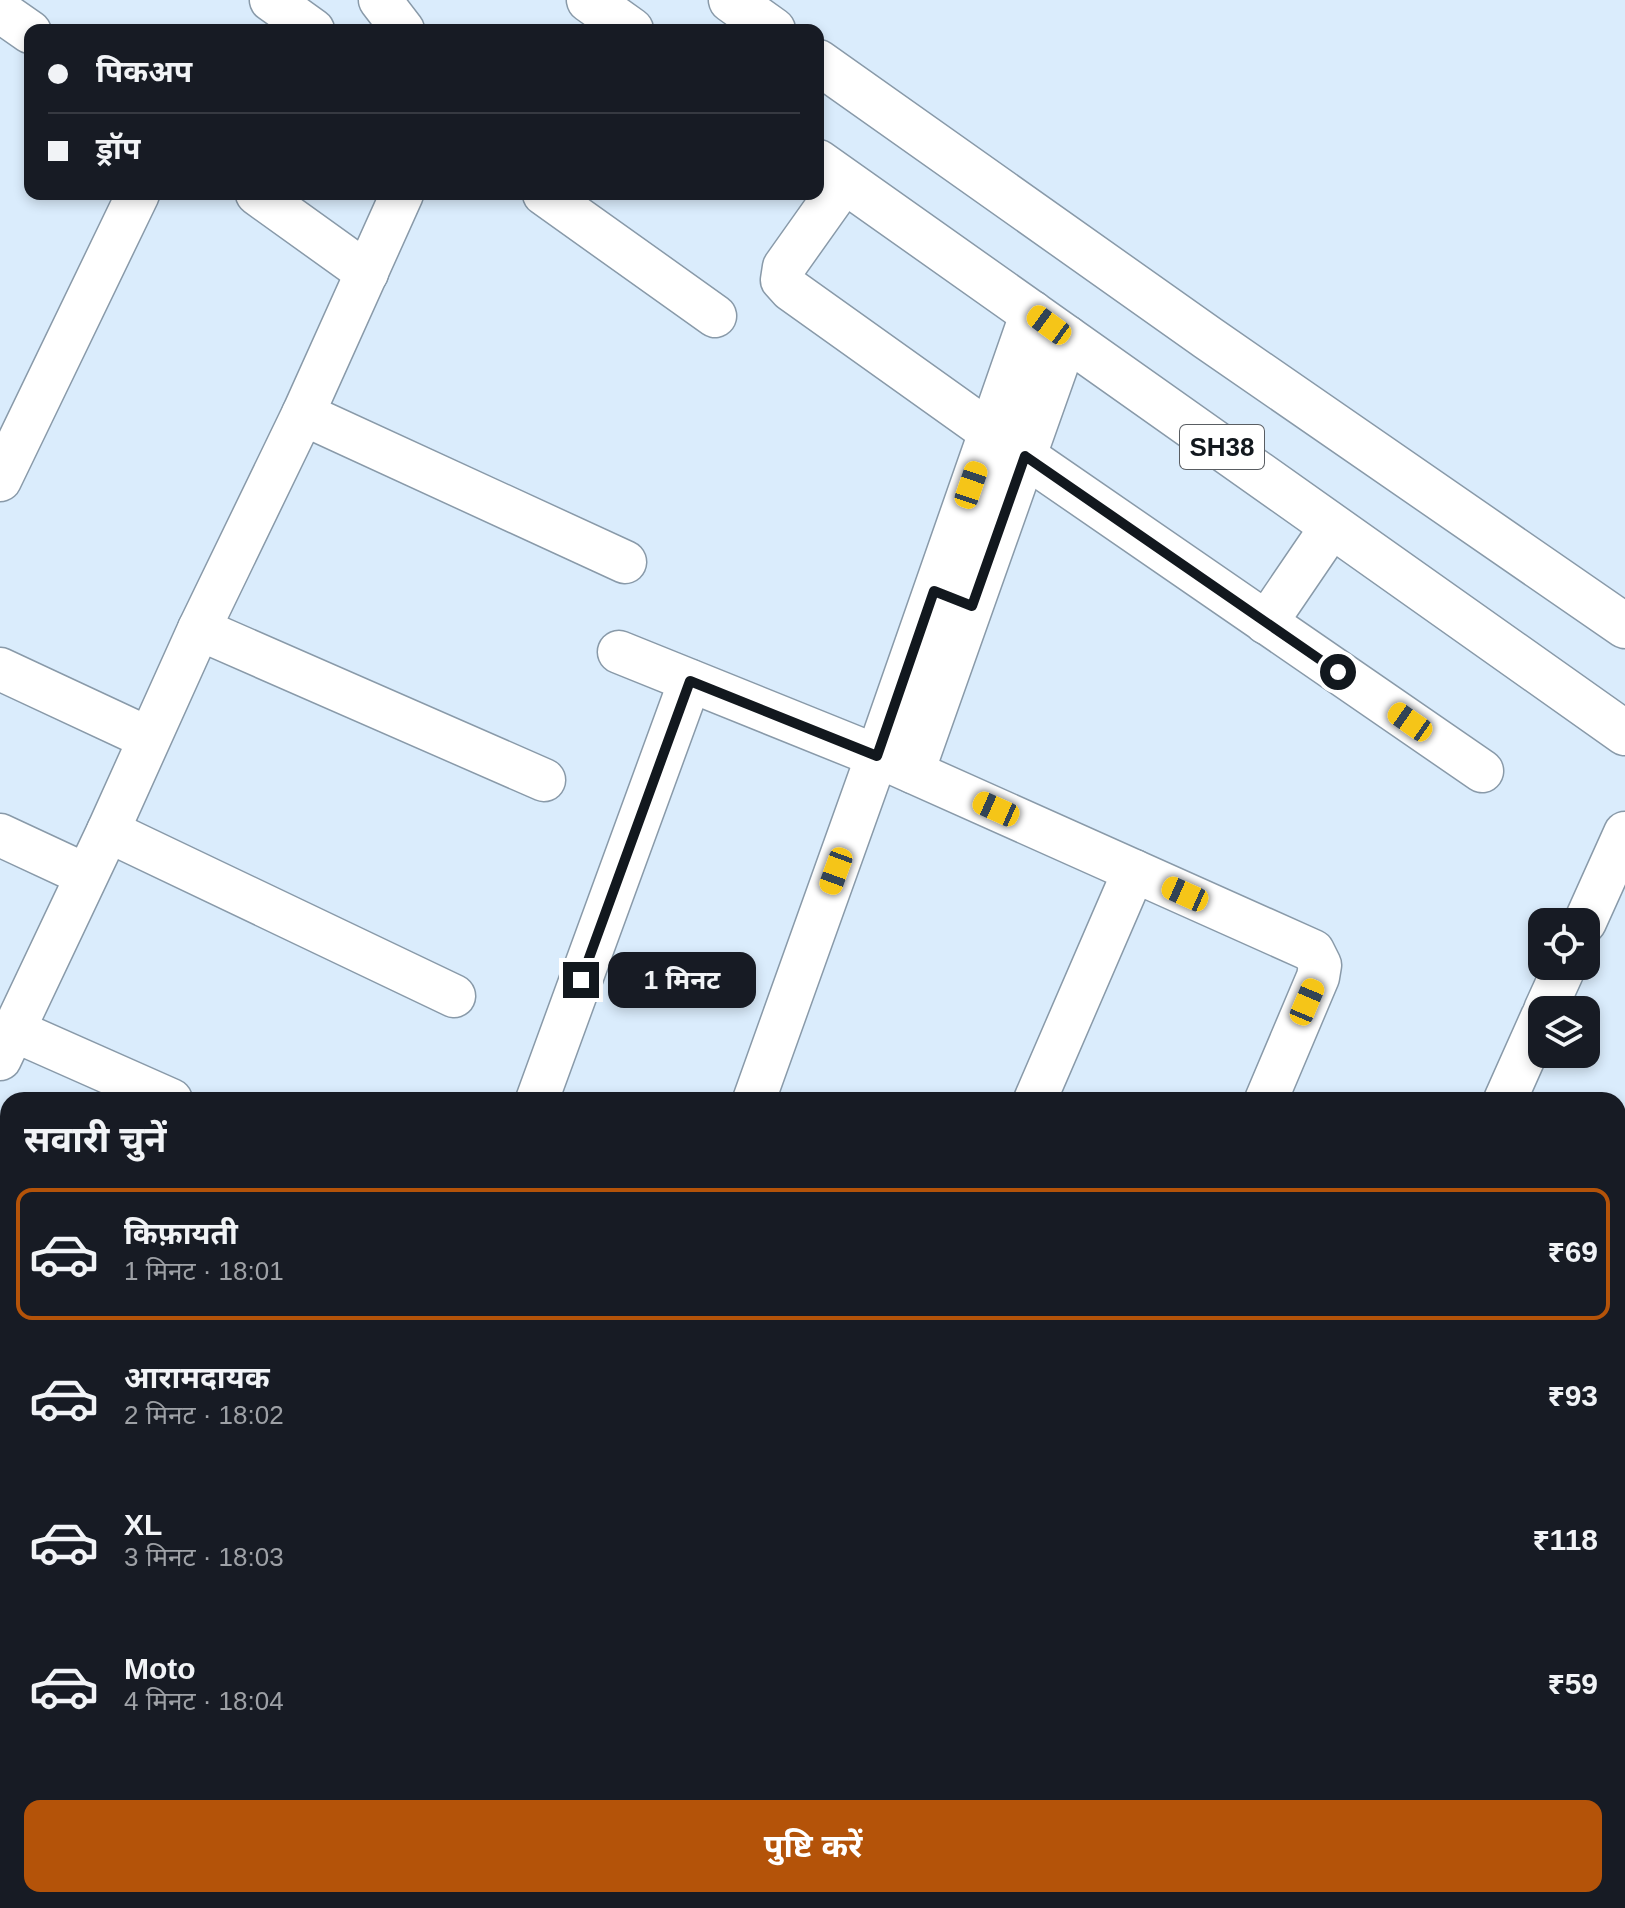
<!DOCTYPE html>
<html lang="hi">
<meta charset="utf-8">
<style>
:root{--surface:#171b24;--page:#20242c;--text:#f1f3f6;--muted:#9ea1a6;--line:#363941;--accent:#b45309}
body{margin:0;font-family:Arial,"Noto Sans Devanagari",sans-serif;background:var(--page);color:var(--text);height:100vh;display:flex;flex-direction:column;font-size:30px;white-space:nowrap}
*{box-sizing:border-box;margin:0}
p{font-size:26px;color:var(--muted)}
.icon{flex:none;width:44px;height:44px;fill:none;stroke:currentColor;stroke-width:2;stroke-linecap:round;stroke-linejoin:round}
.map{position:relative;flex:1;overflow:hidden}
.sheet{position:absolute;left:0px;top:1092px;width:1626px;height:816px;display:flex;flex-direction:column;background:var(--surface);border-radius:24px 24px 0 0;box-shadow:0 4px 12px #0003}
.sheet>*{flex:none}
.hud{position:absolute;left:24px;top:24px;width:800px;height:176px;border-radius:16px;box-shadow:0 4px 12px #0003;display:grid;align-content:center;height:176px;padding:0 24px;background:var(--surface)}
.tools{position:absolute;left:1528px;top:908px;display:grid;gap:16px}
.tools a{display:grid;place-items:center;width:72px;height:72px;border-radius:16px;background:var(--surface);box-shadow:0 4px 12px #0003;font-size:40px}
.end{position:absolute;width:36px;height:36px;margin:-18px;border:10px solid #12181e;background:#fff;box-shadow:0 0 0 4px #fff}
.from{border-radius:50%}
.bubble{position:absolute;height:56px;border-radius:16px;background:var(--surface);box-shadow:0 4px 12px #0003;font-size:26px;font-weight:700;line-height:56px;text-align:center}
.car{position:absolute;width:24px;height:48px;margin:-24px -12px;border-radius:10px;box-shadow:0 0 6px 2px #0007;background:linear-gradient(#f5c518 24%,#345 0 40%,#f5c518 0 76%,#345 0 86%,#f5c518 0)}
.hud b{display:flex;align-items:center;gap:28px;height:76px;font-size:30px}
.hud b+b{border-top:2px solid var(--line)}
.hud i{width:20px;height:20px;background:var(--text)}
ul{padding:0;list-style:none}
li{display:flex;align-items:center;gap:24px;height:132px;margin:0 16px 12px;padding:0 8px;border:4px solid transparent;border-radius:16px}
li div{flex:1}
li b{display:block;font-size:30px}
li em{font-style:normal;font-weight:700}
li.on{border-color:var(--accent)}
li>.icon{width:72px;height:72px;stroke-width:1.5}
h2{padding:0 24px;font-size:36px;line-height:96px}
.action{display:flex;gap:16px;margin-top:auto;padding:16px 24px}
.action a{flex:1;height:92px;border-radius:16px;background:var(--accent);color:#fff;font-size:32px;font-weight:700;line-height:92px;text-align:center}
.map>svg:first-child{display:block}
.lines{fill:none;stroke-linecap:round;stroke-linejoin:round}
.minor-casing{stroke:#899aa9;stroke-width:45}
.major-casing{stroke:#899aa9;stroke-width:47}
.minor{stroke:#fff;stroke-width:42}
.major{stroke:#fff;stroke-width:44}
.route{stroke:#12181e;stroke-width:10}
.labels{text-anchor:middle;stroke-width:6;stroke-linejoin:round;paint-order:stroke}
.shield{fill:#fff;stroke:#595d62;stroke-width:2}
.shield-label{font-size:26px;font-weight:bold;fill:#12181e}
</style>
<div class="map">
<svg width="1625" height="1908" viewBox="0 0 1625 1908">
<rect width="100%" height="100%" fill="#daecfc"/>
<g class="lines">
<defs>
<g id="minor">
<path d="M271,0L313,30"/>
<path d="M380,0L403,30"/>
<path d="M0,11L30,32"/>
<path d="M845,181L784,267L782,280L791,290L990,432L1482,771"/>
<path d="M257,194L367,273"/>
<path d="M544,194L715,316"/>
<path d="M303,414L625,562"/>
<path d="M0,480L138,194"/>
<path d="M1266,623L1332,526"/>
<path d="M199,629L544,780"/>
<path d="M619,652L877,756L1313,951L1320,965L1318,977L1266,1100"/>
<path d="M0,669L148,738"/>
<path d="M913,772L1067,337"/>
<path d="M108,831L454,996"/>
<path d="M0,835L86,875"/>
<path d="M1585,922L1625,833"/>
<path d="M1545,1010L1565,966"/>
<path d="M13,1030L171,1100"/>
<path d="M0,1059L108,831L199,629L303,414L402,194"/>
<path d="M537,1100L690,681"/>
<path d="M754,1100L877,756L1032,312"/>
<path d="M1035,1100L1134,871"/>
<path d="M1505,1100L1542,1017"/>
<path d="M1621,1173L1625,1176"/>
<path d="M1618,1386L1625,1370"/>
<path d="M1618,1492L1625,1495"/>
<path d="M0,1510L8,1493"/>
<path d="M0,1609L8,1612"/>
<path d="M1618,1783L1625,1767"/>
<path d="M19,1908L23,1900"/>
<path d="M198,1908L201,1900"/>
<path d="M383,1908L386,1900"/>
<path d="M560,1908L563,1900"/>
<path d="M753,1908L757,1900"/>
<path d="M934,1908L937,1900"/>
<path d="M1146,1908L1150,1900"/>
<path d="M1390,1908L1393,1900"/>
<path d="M1563,1908L1566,1900"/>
</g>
<g id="major">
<path d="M589,0L631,30"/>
<path d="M731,0L773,30"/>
<path d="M818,62L1208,338L1625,626"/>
<path d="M818,162L1625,733"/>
</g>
</defs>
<!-- minor casing -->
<use href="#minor" class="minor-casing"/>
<!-- major casing -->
<use href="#major" class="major-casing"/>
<!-- minor -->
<use href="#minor" class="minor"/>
<!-- major -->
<use href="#major" class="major"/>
</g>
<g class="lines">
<!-- route -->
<path class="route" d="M581,980L690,681L877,756L934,591L972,606L1025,456L1338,672"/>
</g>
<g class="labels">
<!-- shield labels -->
<rect class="shield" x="1180" y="425" width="84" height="44" rx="6"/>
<g class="shield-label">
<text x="1222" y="456">SH38</text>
</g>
</g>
</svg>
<div class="tools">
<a><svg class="icon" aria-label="locate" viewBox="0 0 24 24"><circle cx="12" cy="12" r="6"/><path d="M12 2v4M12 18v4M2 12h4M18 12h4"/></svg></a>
<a><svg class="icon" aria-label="layers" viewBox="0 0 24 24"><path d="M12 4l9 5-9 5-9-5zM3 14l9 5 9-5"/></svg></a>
</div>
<i class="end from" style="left:1338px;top:672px"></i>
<i class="end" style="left:581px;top:980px"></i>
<div class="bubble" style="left:608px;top:952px;width:148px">1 मिनट</div>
<i class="car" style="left:1049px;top:325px;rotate:306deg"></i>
<i class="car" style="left:971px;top:485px;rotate:19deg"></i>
<i class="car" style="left:1410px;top:722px;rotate:305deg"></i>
<i class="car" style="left:996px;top:809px;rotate:294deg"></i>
<i class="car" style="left:836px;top:871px;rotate:200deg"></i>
<i class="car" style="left:1185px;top:894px;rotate:294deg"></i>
<i class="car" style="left:1307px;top:1002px;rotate:23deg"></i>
<div class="hud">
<b><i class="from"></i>पिकअप</b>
<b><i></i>ड्रॉप</b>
</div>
<section class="sheet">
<h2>सवारी चुनें</h2>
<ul>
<li class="on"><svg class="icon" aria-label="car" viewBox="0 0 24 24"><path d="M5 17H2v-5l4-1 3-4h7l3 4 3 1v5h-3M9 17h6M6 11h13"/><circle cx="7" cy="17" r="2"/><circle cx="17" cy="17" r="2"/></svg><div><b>किफ़ायती</b><p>1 मिनट · 18:01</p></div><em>₹69</em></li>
<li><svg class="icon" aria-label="car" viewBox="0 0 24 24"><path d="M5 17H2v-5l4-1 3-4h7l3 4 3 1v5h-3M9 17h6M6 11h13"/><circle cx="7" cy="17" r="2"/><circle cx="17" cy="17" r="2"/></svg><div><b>आरामदायक</b><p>2 मिनट · 18:02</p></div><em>₹93</em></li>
<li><svg class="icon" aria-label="car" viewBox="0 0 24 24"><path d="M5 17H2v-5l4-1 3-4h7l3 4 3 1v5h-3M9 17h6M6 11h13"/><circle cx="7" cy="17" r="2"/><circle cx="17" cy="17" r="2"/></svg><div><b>XL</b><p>3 मिनट · 18:03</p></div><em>₹118</em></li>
<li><svg class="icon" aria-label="car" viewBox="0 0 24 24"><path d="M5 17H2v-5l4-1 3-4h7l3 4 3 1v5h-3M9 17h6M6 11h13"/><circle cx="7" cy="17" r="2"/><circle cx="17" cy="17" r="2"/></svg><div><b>Moto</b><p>4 मिनट · 18:04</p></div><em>₹59</em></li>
</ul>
<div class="action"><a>पुष्टि करें</a></div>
</section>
</div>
